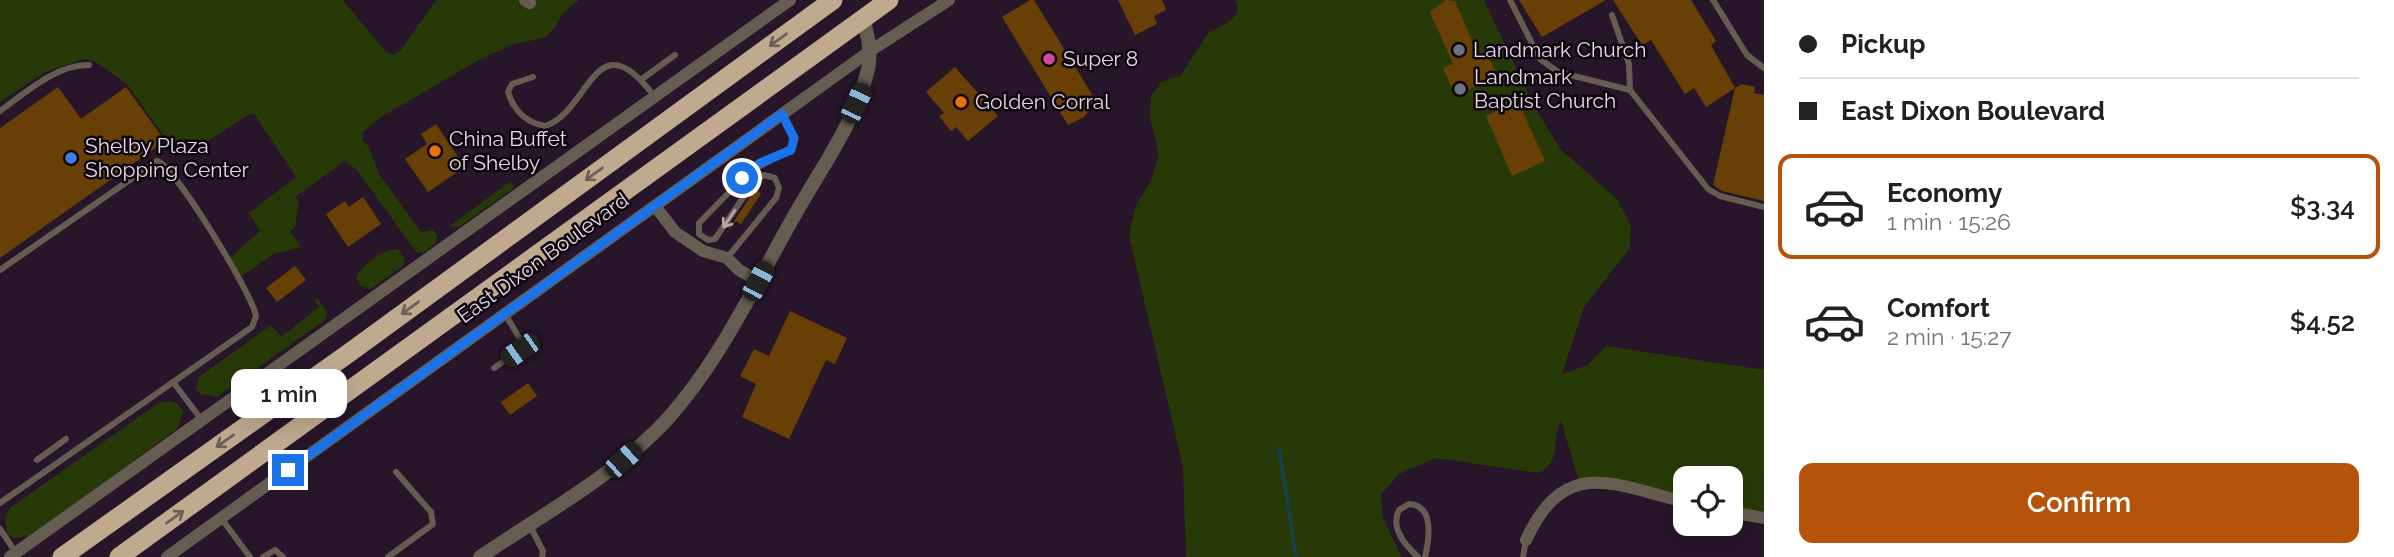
<!DOCTYPE html>
<meta charset="utf-8">
<style>
:root{--surface:#fff;--page:#f6f6f6;--text:#202124;--muted:#757577;--line:#e0e0e0;--accent:#b45309}
body{margin:0;font-family:Raleway,sans-serif;background:var(--page);color:var(--text);height:100vh;display:flex;flex-direction:column;font-size:26px;white-space:nowrap}
*{box-sizing:border-box;margin:0}
p{font-size:23px;color:var(--muted)}
.icon{flex:none;width:38px;height:38px;fill:none;stroke:currentColor;stroke-width:2;stroke-linecap:round;stroke-linejoin:round}
.map{position:relative;flex:1;overflow:hidden}
.drawer{display:flex;flex-direction:column;background:var(--surface);width:630px}
.drawer>*{flex:none}
.hud{display:grid;align-content:center;height:154px;padding:0 35px;background:var(--surface)}
.fabs{position:absolute;left:1673px;top:466px;display:grid;gap:14px}
.fabs a{display:grid;place-items:center;width:70px;height:70px;border-radius:14px;background:var(--surface);box-shadow:0 7px 28px #0002;font-size:35px}
.end{position:absolute;width:32px;height:32px;margin:-16px;border:9px solid #1a73e8;background:#fff;box-shadow:0 0 0 4px #fff}
.from{border-radius:50%}
.bubble{position:absolute;height:49px;border-radius:14px;background:var(--surface);box-shadow:0 7px 28px #0002;font-size:23px;font-weight:600;line-height:49px;text-align:center}
.car{position:absolute;width:21px;height:42px;margin:-21px -10px;border-radius:9px;box-shadow:0 0 5px 2px #0007;background:linear-gradient(#222 24%,#8ab4d8 0 40%,#222 0 76%,#8ab4d8 0 86%,#222 0)}
.hud b{display:flex;align-items:center;gap:24px;height:66px;font-size:26px}
.hud b+b{border-top:2px solid var(--line)}
.hud i{width:18px;height:18px;background:var(--text)}
ul{padding:0;list-style:none}
li{display:flex;align-items:center;gap:21px;height:105px;margin:0 14px 10px;padding:0 21px;border:4px solid transparent;border-radius:14px}
li div{flex:1}
li b{display:block;font-size:26px}
li em{font-style:normal;font-weight:600}
li.selected{border-color:var(--accent)}
li>.icon{width:63px;height:63px;stroke-width:1.5}
.primary-button{display:flex;gap:14px;margin-top:auto;padding:14px 35px}
.primary-button a{flex:1;height:80px;border-radius:14px;background:var(--accent);color:#fff;font-size:28px;font-weight:600;line-height:80px;text-align:center}
main{display:flex;flex:1;min-height:0}
.map>svg:first-child{display:block}
.green{fill:#273907}
.lines{fill:none;stroke-linecap:round;stroke-linejoin:round}
.stream{stroke:#17404e;stroke-width:3.5}
.building{fill:#684006}
.service{stroke:#665d52;stroke-width:6}
.minor{stroke:#665d52;stroke-width:12}
.tertiary{stroke:#665d52;stroke-width:14}
.trunk{stroke:#bfaa90;stroke-width:19}
.oneway{stroke:#6e6055}
.oneway2{stroke:#b2a7ab}
.route{stroke:#1a73e8;stroke-width:9}
.worship-dot{fill:#6b7280;stroke:#0c050d;stroke-width:2.5}
.hotel-dot{fill:#d1479c;stroke:#0c050d;stroke-width:2.5}
.food-dot{fill:#e8710a;stroke:#0c050d;stroke-width:2.5}
.shop-dot{fill:#3f7fe0;stroke:#0c050d;stroke-width:2.5}
.labels{text-anchor:middle;stroke-width:5;stroke-linejoin:round;paint-order:stroke}
.poi-label{font-size:21px;fill:#e4d8e6;stroke:#0c050d;text-anchor:start}
.street-label{font-size:21px;fill:#e4d8e6;stroke:#0c050d}
</style>
<main>
<div class="map">
<svg width="1764" height="557" viewBox="0 0 1764 557">
<rect width="100%" height="100%" fill="#27152a"/>
<!-- green -->
<g class="green">
<path d="M0,0H343L386,52L393,55L400,51L436,0H579L563,13L554,29L544,38L513,44L479,60L381,117L363,132L362,140L369,147L379,174L421,232L433,230L437,235L436,243L423,253L416,252L357,170L345,161L295,197L299,202L295,227L290,231L301,247L273,254L241,277L230,258L260,231L249,213L296,177L254,114H250L200,146L187,139L168,142L126,83L94,61L84,59L45,72L0,102Z"/>
<path d="M1236,0H1484L1533,104L1560,149L1617,199L1631,226L1630,248L1584,307L1562,374L1588,365L1606,346L1764,370V518L1731,512V478H1685V502L1579,482L1561,420C1552,439 1561,466 1537,473L1436,458L1399,474L1381,495L1383,518L1402,557H1186L1183,467L1129,236L1135,207L1151,180L1159,155L1150,117L1151,96L1161,82L1181,75L1208,33L1231,21L1238,10Z"/>
<path d="M511,181L514,188L459,227L450,226Z"/>
<path d="M398,249L405,258L403,266L370,289L361,286L356,278C360,265 385,248 398,249Z"/>
<path d="M314,299H318L327,313L325,320L217,397L200,394L196,389L199,377L271,325L281,337L319,307Z"/>
<path d="M172,401L178,404L183,412L178,428L31,536L15,538L7,534L5,519L10,508L160,402Z"/>
</g>
<g class="lines">
<!-- stream -->
<path class="stream" d="M1279,448L1296,557"/>
</g>
<!-- building -->
<g class="building">
<path d="M1030,0H1034L1096,101L1084,117L1068,125L1002,17Z"/>
<path d="M1118,0H1162L1166,10L1154,16L1157,24L1135,35Z"/>
<path d="M1446,0L1455,1L1478,55L1486,51L1498,77L1455,95L1443,68L1453,64L1430,12Z"/>
<path d="M1519,0H1606L1542,37Z"/>
<path d="M1613,0H1691L1716,41L1711,45L1735,88L1706,107L1694,88L1685,94L1651,40L1642,45Z"/>
<path d="M955,67L998,116L968,141L956,127L951,131L939,116L944,113L926,92Z"/>
<path d="M1742,84L1755,87L1754,93L1764,95V201L1722,191L1713,185L1735,88Z"/>
<path d="M58,87L81,119L126,87L165,141L0,258V128Z"/>
<path d="M1518,101L1545,161L1512,176L1486,116Z"/>
<path d="M436,124L465,167L428,192L405,159L427,144L421,134Z"/>
<path d="M756,188L761,194L741,224L736,221L725,235Z"/>
<path d="M363,197L381,224L348,247L326,214L345,201L349,207Z"/>
<path d="M295,266L306,280L277,302L266,288Z"/>
<path d="M790,311L847,338L835,364L826,360L789,439L742,417L756,384L740,376L754,349L769,356Z"/>
<path d="M528,383L537,396L510,415L501,402Z"/>
</g>
<g class="lines">
<!-- service -->
<g class="service">
<path d="M1510,0L1540,59L1558,72L1630,90L1708,189L1720,196L1764,207"/>
<path d="M1713,0L1747,55L1764,68"/>
<path d="M1612,15L1629,64L1630,90"/>
<path d="M533,77L512,84L508,92C514,111 525,122 545,126C590,112 595,17 654,96"/>
<path d="M642,79L675,55"/>
<path d="M0,111C25,93 57,64 89,65"/>
<path d="M727,258L776,198L779,188L775,178L764,175L753,183L715,239L708,240L699,234V223L750,171L791,150L794,138L782,115"/>
<path d="M0,270L157,161C174,165 253,295 256,316L252,327L0,503"/>
<path d="M494,368L520,350L523,344L505,314"/>
<path d="M173,382L201,419"/>
<path d="M37,460L66,439"/>
<path d="M221,518L250,557"/>
<path d="M529,524L543,551L542,557"/>
<path d="M0,529L16,553"/>
<path d="M263,557L275,550L283,557"/>
<path d="M388,557L433,524L431,512L396,472"/>
<path d="M1418,557C1405,545 1390,528 1399,510L1409,504C1435,505 1429,540 1425,557"/>
<path d="M1523,557L1526,540"/>
</g>
<!-- minor -->
<g class="minor">
<path d="M525,0L530,3"/>
<path d="M655,206L675,232L703,251L727,258L739,270L758,281"/>
<path d="M1731,512L1764,518"/>
<path d="M1526,540C1565,456 1612,484 1685,502"/>
<path d="M10,557L790,0"/>
<path d="M167,557L870,51L949,0"/>
</g>
<!-- tertiary -->
<path class="tertiary" d="M480,557C539,517 606,480 657,430C717,369 755,284 797,211C822,167 857,119 868,69C872,51 867,34 863,17"/>
<!-- trunk -->
<g class="trunk">
<path d="M62,557L349,353L833,0"/>
<path d="M119,557L889,0"/>
</g>
</g>
<!-- one-way arrows -->
<defs><path id="oneway-shaft" d="M-6 0H5M1.5-3L5.5 0L1.5 3" fill="none" stroke-width="1.6" stroke-linecap="round" stroke-linejoin="round" transform="scale(1.75)"/></defs>
<g class="oneway">
<use href="#oneway-shaft" transform="translate(778 40) rotate(144)"/>
<use href="#oneway-shaft" transform="translate(594 174) rotate(144)"/>
<use href="#oneway-shaft" transform="translate(410 308) rotate(144)"/>
<use href="#oneway-shaft" transform="translate(225 441) rotate(145)"/>
<use href="#oneway-shaft" transform="translate(175 517) rotate(-36)"/>
</g>
<use class="oneway2" href="#oneway-shaft" transform="translate(729 219) rotate(124)"/>
<g class="lines">
<!-- route -->
<path class="route" d="M288,470L782,114L794,138L791,150L760,163L742,178"/>
</g>
<!-- markers -->
<g class="worship-dot">
<circle cx="1459" cy="50" r="7"/>
<circle cx="1460" cy="89" r="7"/>
</g>
<circle class="hotel-dot" cx="1049" cy="59" r="7"/>
<g class="food-dot">
<circle cx="961" cy="102" r="7"/>
<circle cx="435" cy="151" r="7"/>
</g>
<circle class="shop-dot" cx="71" cy="158" r="7"/>
<g class="labels">
<!-- poi labels -->
<g class="poi-label">
<text x="1473" y="57">Landmark Church</text>
<text x="1063" y="66">Super 8</text>
<text x="1474" y="84">Landmark<tspan x="1474" dy="24">Baptist Church</tspan></text>
<text x="975" y="109">Golden Corral</text>
<text x="449" y="146">China Buffet<tspan x="449" dy="24">of Shelby</tspan></text>
<text x="85" y="153">Shelby Plaza<tspan x="85" dy="24">Shopping Center</tspan></text>
</g>
<!-- street labels -->
<g class="street-label">
<text transform="translate(543 258) rotate(-36)" y="7">East Dixon Boulevard</text>
</g>
</g>
</svg>
<div class="fabs">
<a><svg class="icon" aria-label="locate" viewBox="0 0 24 24"><circle cx="12" cy="12" r="6"/><path d="M12 2v4M12 18v4M2 12h4M18 12h4"/></svg></a>
</div>
<i class="end from" style="left:742px;top:178px"></i>
<i class="end" style="left:288px;top:470px"></i>
<div class="bubble" style="left:231px;top:369px;width:116px">1 min</div>
<i class="car" style="left:856px;top:103px;rotate:25deg"></i>
<i class="car" style="left:758px;top:281px;rotate:28deg"></i>
<i class="car" style="left:520px;top:350px;rotate:235deg"></i>
<i class="car" style="left:623px;top:460px;rotate:48deg"></i>
</div>
<section class="drawer">
<div class="hud">
<b><i class="from"></i>Pickup</b>
<b><i></i>East Dixon Boulevard</b>
</div>
<ul>
<li class="selected"><svg class="icon" aria-label="car" viewBox="0 0 24 24"><path d="M5 17H2v-5l4-1 3-4h7l3 4 3 1v5h-3M9 17h6M6 11h13"/><circle cx="7" cy="17" r="2"/><circle cx="17" cy="17" r="2"/></svg><div><b>Economy</b><p>1 min · 15:26</p></div><em>$3.34</em></li>
<li><svg class="icon" aria-label="car" viewBox="0 0 24 24"><path d="M5 17H2v-5l4-1 3-4h7l3 4 3 1v5h-3M9 17h6M6 11h13"/><circle cx="7" cy="17" r="2"/><circle cx="17" cy="17" r="2"/></svg><div><b>Comfort</b><p>2 min · 15:27</p></div><em>$4.52</em></li>
</ul>
<div class="primary-button"><a>Confirm</a></div>
</section>
</main>
